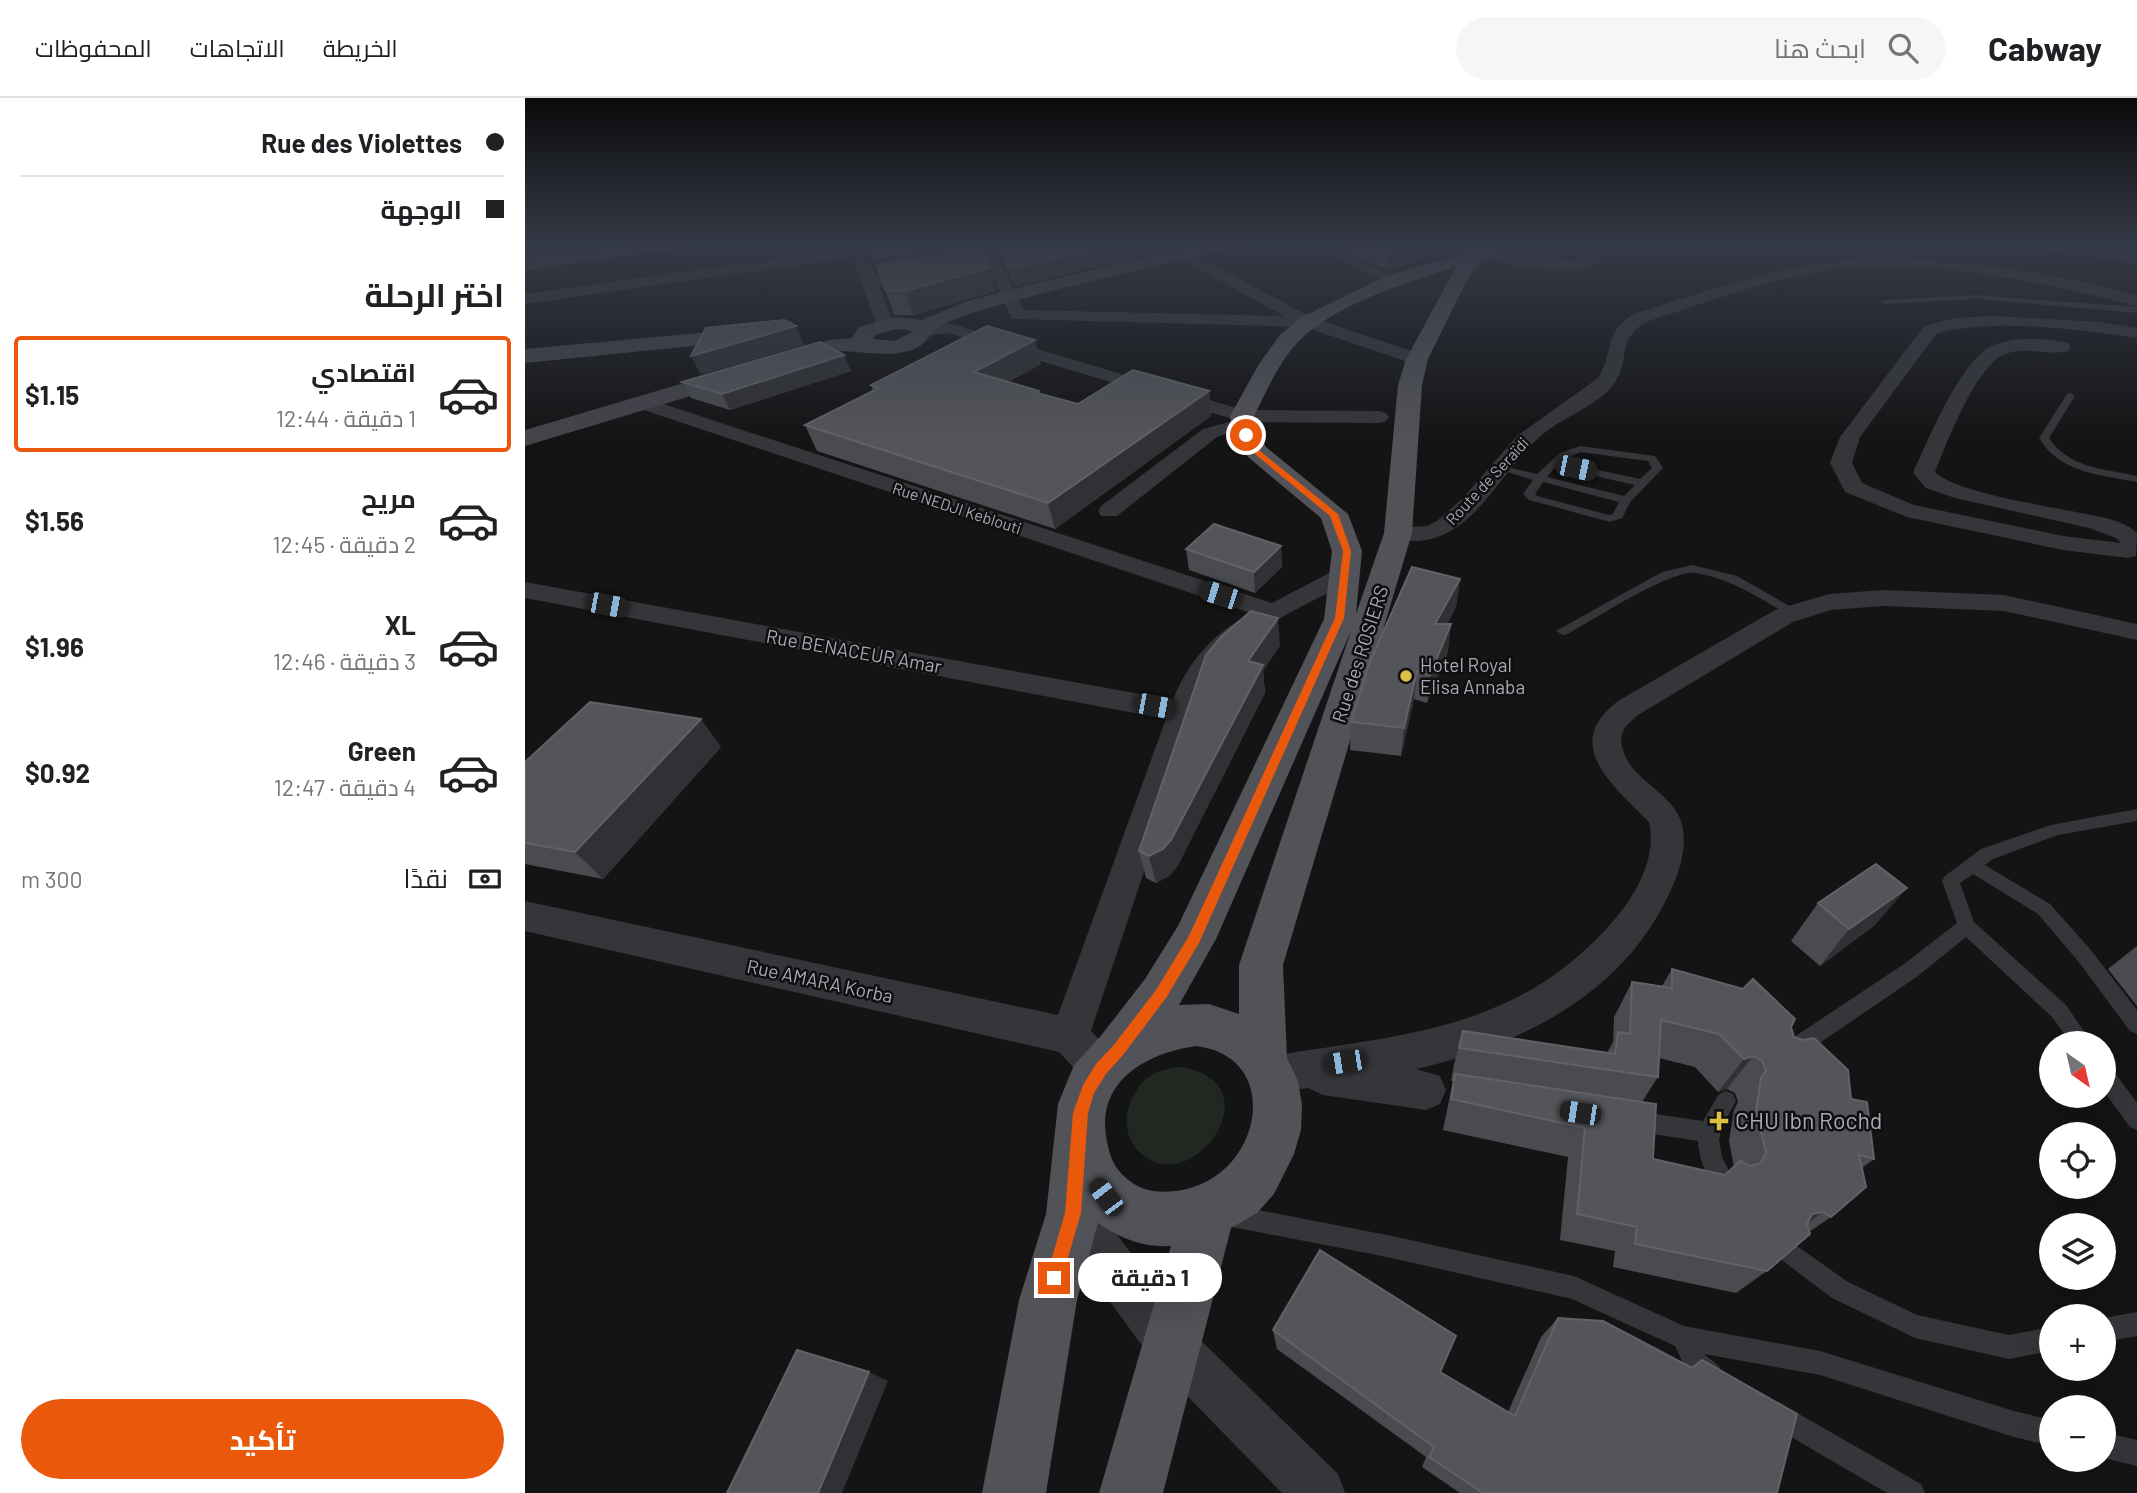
<!DOCTYPE html>
<html lang="ar">
<meta charset="utf-8">
<style>
:root{--surface:#fff;--page:#f6f6f6;--text:#202124;--muted:#757577;--line:#e0e0e0;--accent:#ea580c}
body{margin:0;font-family:Barlow,Cairo,sans-serif;background:var(--page);color:var(--text);direction:rtl;height:100vh;display:flex;flex-direction:column;font-size:26px;white-space:nowrap}
*{box-sizing:border-box;margin:0}
p{font-size:23px;color:var(--muted)}
.icon{flex:none;width:38px;height:38px;fill:none;stroke:currentColor;stroke-width:2;stroke-linecap:round;stroke-linejoin:round}
.map{position:relative;flex:1;overflow:hidden;direction:ltr}
.sheet{display:flex;flex-direction:column;background:var(--surface);width:525px}
.sheet>*{flex:none}
.banner{display:grid;align-content:center;height:154px;padding:0 21px;background:var(--surface)}
.needle{width:46px;rotate:146deg}
.tools{position:absolute;left:1514px;top:933px;display:grid;gap:14px}
.tools a{display:grid;place-items:center;width:77px;height:77px;border-radius:50%;background:var(--surface);box-shadow:0 7px 28px #0002;font-size:35px}
.end{position:absolute;width:32px;height:32px;margin:-16px;border:9px solid #ea580c;background:#fff;box-shadow:0 0 0 4px #fff}
.from{border-radius:50%}
.bubble{position:absolute;height:49px;border-radius:24px;background:var(--surface);box-shadow:0 7px 28px #0002;font-size:23px;font-weight:700;line-height:49px;text-align:center;direction:rtl}
.car{position:absolute;width:21px;height:42px;margin:-21px -10px;border-radius:9px;box-shadow:0 0 5px 2px #0007;background:linear-gradient(#222 24%,#8ab4d8 0 40%,#222 0 76%,#8ab4d8 0 86%,#222 0)}
.banner b{display:flex;align-items:center;gap:24px;height:66px;font-size:26px}
.banner b+b{border-top:2px solid var(--line)}
.banner i{width:18px;height:18px;background:var(--text)}
ul{padding:0;list-style:none}
li{display:flex;align-items:center;gap:21px;height:116px;margin:0 14px 10px;padding:0 7px;border:4px solid transparent;border-radius:7px}
li div{flex:1}
li b{display:block;font-size:26px}
li em{font-style:normal;font-weight:700}
li.current{border-color:var(--accent)}
li>.icon{width:63px;height:63px;stroke-width:1.5}
h2{padding:0 21px;font-size:32px;line-height:84px}
.pay{display:flex;align-items:center;gap:18px;height:77px;padding:0 21px;font-size:26px}
.pay p{margin-inline-start:auto}
.button{display:flex;gap:14px;margin-top:auto;padding:14px 21px}
.button a{flex:1;height:80px;border-radius:42px;background:var(--accent);color:#fff;font-size:28px;font-weight:700;line-height:80px;text-align:center}
header{display:flex;align-items:center;gap:42px;box-sizing:border-box;height:98px;padding:0 35px;background:var(--surface);border-bottom:2px solid var(--line)}
header strong{font-size:33px}
nav{display:flex;gap:38px;margin-inline-start:auto;font-size:24px}
.search{width:490px;height:63px;background:var(--page);display:flex;align-items:center;gap:18px;box-sizing:border-box;padding:0 24px;border-radius:38px;color:var(--muted);font-size:26px}
main{display:flex;flex:1;min-height:0}
.map>svg:first-child{display:block}
.green{fill:#212822}
.lines{fill:none;stroke-linecap:round;stroke-linejoin:round}
.lane{fill:#35363a;fill-rule:evenodd}
.street{fill:#35363a;fill-rule:evenodd}
.secondary{fill:#44444a;fill-rule:evenodd}
.primary{fill:#525259;fill-rule:evenodd}
.wall{fill:#4a4b50;fill-rule:evenodd}
.shaded-wall{fill:#303134}
.building{fill:#54555a;stroke:#616268;stroke-width:2}
.route{fill:#ea580c}
.poi-dot{fill:#ddbf44;stroke:#0f0f10;stroke-width:2.5}
.labels{text-anchor:middle;stroke-width:5;stroke-linejoin:round;paint-order:stroke}
.far-street-label{font-size:16px;fill:#a7a9b4;stroke:#0f0f10}
.street-label{font-size:19px;fill:#a7a9b4;stroke:#0f0f10}
.poi-label{font-size:19px;fill:#a7a9b4;stroke:#0f0f10;text-anchor:start}
.near-poi-label{font-size:23px;fill:#a7a9b4;stroke:#0f0f10;text-anchor:start}
</style>
<header>
<strong>Cabway</strong>
<div class="search"><svg class="icon" aria-label="search" viewBox="0 0 24 24"><circle cx="10" cy="10" r="6"/><path d="M15 15l6 6"/></svg>ابحث هنا</div>
<nav><a>الخريطة</a><a>الاتجاهات</a><a>المحفوظات</a></nav>
</header>
<main>
<div class="map">
<svg width="1612" height="1395" viewBox="0 0 1612 1395">
<rect width="100%" height="100%" fill="#141415"/>
<!-- green -->
<path class="green" d="M656,969C756,985 660,1112 610,1049C593,1027 604,993 625,978C634,972 645,970 656,969Z"/>
<g class="lines">
<!-- lane -->
<g class="lane">
<path d="M1452,197L1612,209V215L1452,201L1359,206L1355,204L1359,202Z"/>
<path d="M1545,295L1550,298L1524,340C1543,370 1581,371 1612,378V384C1575,377 1535,375 1514,340L1542,296Z"/>
<path d="M1055,348L1130,358L1138,370L1106,403L1097,420L1085,424L1004,402L998,396L1008,382L969,370L974,367L1012,376L1035,355ZM1055,354L1123,363L1127,370L1115,381L1036,364ZM1030,369L1110,387L1099,398L1022,379ZM1018,384L1094,404L1088,416L1084,417L1012,398L1010,396Z"/>
<path d="M1167,467L1212,478L1275,514L1269,518L1264,517C1234,500 1205,480 1170,475C1145,472 1068,522 1043,536L1038,537L1031,533L1137,474Z"/>
<path d="M1612,711V723L1533,737L1468,761L1460,767L1525,806L1565,851L1612,912V936L1605,933L1553,863L1513,816L1448,776L1435,785L1449,824L1541,907L1567,945H1546L1527,919L1441,839L1393,878L1274,959L1267,961L1260,959L1257,952L1260,945L1379,866L1432,825L1417,783L1420,778L1456,751L1526,727Z"/>
<path d="M1578,966L1585,968L1612,1005V1032L1605,1029L1578,992Z"/>
<path d="M1201,993L1208,996L1211,1003L1197,1028L1194,1042L1197,1059L1209,1082L1206,1090L1198,1093C1182,1086 1174,1060 1173,1043L1109,1033L1102,1030L1099,1023L1102,1016L1109,1013L1178,1023L1194,996Z"/>
<path d="M702,1106L862,1137L1049,1178L1159,1228L1295,1253L1489,1313L1526,1322V1348L1489,1339L1295,1277L1179,1256L1194,1268L1197,1277L1194,1286L1185,1289L1164,1278L1150,1248L1047,1201L862,1159L702,1128L694,1125L691,1117L694,1109Z"/>
<path d="M1262,1141L1323,1184L1392,1217L1484,1237L1526,1229V1253L1484,1261L1390,1240L1307,1200L1254,1160L1251,1152L1254,1144Z"/>
<path d="M1612,1214V1238L1578,1244V1220Z"/>
<path d="M1253,1304L1396,1386L1400,1395H1362L1244,1326L1240,1317L1244,1308Z"/>
<path d="M1578,1334L1612,1342V1368L1578,1360Z"/>
</g>
<!-- street -->
<g class="street">
<path d="M367,145H406L399,149L0,206V196Z"/>
<path d="M452,145H466L499,212L759,218L654,160L651,157L659,152L788,220L898,257L901,261L892,266L886,265L780,229L487,221Z"/>
<path d="M780,145H799L876,182L868,187L862,185Z"/>
<path d="M927,145H947L970,155L1050,163L1078,145H1094C1085,156 1069,170 1054,172C1030,176 943,162 927,145Z"/>
<path d="M1486,145H1529L1612,155V165L1493,149Z"/>
<path d="M338,160L343,162L351,179L399,171L407,176L399,181L354,188L369,226L366,230L360,231L351,226L330,165Z"/>
<path d="M1364,160C1448,163 1532,175 1612,198V208C1519,185 1402,158 1306,172C1243,181 1182,204 1121,224C1090,242 1107,262 1088,287C1070,309 1040,318 1018,336C968,378 944,460 865,440L861,435L865,430L902,428L912,423L937,401L992,338L1073,280C1090,254 1077,235 1109,216C1192,190 1276,159 1364,160Z"/>
<path d="M1468,218L1576,224L1612,230V240C1555,231 1467,220 1411,236L1335,339L1327,365L1337,385L1389,407L1538,438L1596,445L1591,440L1564,430L1430,400L1401,390L1388,375C1403,342 1433,269 1463,250C1483,238 1521,240 1543,245L1546,249L1543,253C1524,258 1503,249 1483,255C1452,263 1422,345 1410,374C1431,395 1528,409 1561,416C1577,419 1600,423 1612,435L1611,458L1603,460L1538,452L1382,419L1320,394L1305,365L1315,339L1399,228L1430,220Z"/>
<path d="M424,225L718,312L854,313L861,315L864,319L861,323L854,325L726,324L729,328L726,332L703,335L692,339L592,418H576L573,413L576,408L678,331L711,322L423,235L400,238L391,233L394,229Z"/>
<path d="M117,299L747,505L810,472L819,470L828,472L831,477L828,482C772,512 720,531 682,584L566,933L590,958L596,971L590,984L576,990L562,984L534,954L0,833V803L533,917L641,621L0,500V484L648,602C663,563 689,535 726,515L110,309L107,305Z"/>
<path d="M1359,492L1479,497L1612,526V542L1479,513L1359,508L1306,512L1268,524L1113,617C1101,627 1092,635 1098,652C1107,685 1154,696 1158,732C1162,756 1151,783 1140,804C1092,900 991,948 891,971L915,978L921,992L915,1006L901,1012L798,997L783,990L765,993L751,988L745,974L751,960L765,955C894,935 999,927 1090,821C1112,795 1132,759 1124,724C1089,688 1035,647 1093,603L1250,512L1304,496Z"/>
<path d="M548,1094L564,1100L664,1231L813,1376L820,1395H757L630,1265L532,1132L526,1116L532,1100Z"/>
</g>
<!-- secondary -->
<g class="secondary">
<path d="M117,145H168L159,150L0,172V160Z"/>
<path d="M682,145H715L712,149C629,169 546,186 464,210C447,215 428,220 414,229C404,236 401,247 387,252C363,260 339,253 314,253L0,348V332L304,242L327,240L334,229L370,219L397,222L440,204L484,192ZM371,231L388,233L370,243L348,241L350,237Z"/>
<path d="M228,230L236,231L239,236L236,241L0,265V251Z"/>
</g>
<!-- primary -->
<path class="primary" d="M962,145H985L956,162L944,178L903,261L897,287L887,435L758,867L762,960L773,983L777,1007L776,1032L769,1056L749,1096L732,1115L706,1130L638,1395H574L646,1148C618,1150 595,1140 573,1125L552,1202L521,1395H457L494,1202L521,1116L533,1006L549,967L575,939L620,881L653,828L799,521L807,453L796,420L723,359L708,337L705,318L734,266L755,237L775,220L861,178L944,154ZM931,169L881,261L873,287L859,435L831,516L837,453L823,416L741,349L734,337L729,318C742,293 753,265 773,244C808,207 882,184 931,169ZM826,533L714,867V916L684,906L654,907L691,841ZM671,948C762,959 736,1084 650,1093C631,1095 616,1093 601,1080C587,1068 584,1055 581,1038C573,981 623,955 671,948Z"/>
</g>
<!-- wall -->
<g class="wall">
<path d="M343,145H452L471,193L388,217H369L355,176H354Z"/>
<path d="M468,145H619L621,157L490,188L481,169L478,156H474Z"/>
<path d="M803,145H933L932,152L863,172Z"/>
<path d="M516,266L483,284L514,293V295L553,306L684,293L686,318L530,431L292,353L280,327L348,293L346,287Z"/>
<path d="M326,273L205,312L166,300L157,284Z"/>
<path d="M756,448L757,469L730,495L664,472L661,451Z"/>
<path d="M935,481L931,509L922,526L923,554L902,605L889,601L876,658L825,652L826,624Z"/>
<path d="M755,548L738,572L740,595L652,769L644,778L631,785L621,780L614,753Z"/>
<path d="M196,649L78,781L0,766V664Z"/>
<path d="M1293,805L1350,827L1295,868L1266,843Z"/>
<path d="M1612,848V908L1583,871Z"/>
<path d="M1147,871L1266,929L1269,939L1326,1001L1349,1061L1337,1070L1306,1119L1284,1134L1242,1173L1211,1195L1088,1169L1090,1153L1035,1142L1043,1059L918,1032L928,983H926L929,966L938,933L1082,955L1088,944L1089,919L1107,884L1137,888ZM1134,960L1170,969L1193,994L1202,991L1210,995L1213,1004L1209,1012L1204,1043L1209,1069L1200,1077L1128,1061L1117,1004L1133,979Z"/>
<path d="M1033,1220L1165,1269L1177,1262L1252,1395H935L897,1369L901,1359L752,1251L748,1232L915,1274L983,1314L1016,1239Z"/>
</g>
<!-- shaded-wall -->
<g class="shaded-wall">
<path d="M439,145H452L455,159L354,176L348,160Z"/>
<path d="M472,145H559L477,153L478,156H474Z"/>
<path d="M601,145H619L621,157L490,188L486,171Z"/>
<path d="M894,145H933L932,152L863,172L864,154Z"/>
<path d="M465,170L471,193L388,217L380,193Z"/>
<path d="M271,228L279,247L176,277L166,258Z"/>
<path d="M510,242L516,266L456,299L449,274Z"/>
<path d="M319,257L326,273L205,312L197,296Z"/>
<path d="M684,293L686,318L530,431L523,405Z"/>
<path d="M756,448L757,469L730,495L729,474Z"/>
<path d="M935,481L931,509L907,554L910,526Z"/>
<path d="M753,520L755,548L738,572L740,595L652,769L644,778L631,785L624,758L723,563Z"/>
<path d="M926,526L923,554L902,605L905,577Z"/>
<path d="M892,573L889,601L876,658L879,630Z"/>
<path d="M176,621L196,649L78,781L50,754Z"/>
<path d="M1382,790L1350,827L1295,868L1324,831Z"/>
<path d="M1228,958L1202,991L1193,994L1219,961Z"/>
<path d="M1298,1114L1264,1139L1287,1116Z"/>
<path d="M344,1274L363,1283L317,1395H293Z"/>
</g>
<!-- building -->
<g class="building">
<path d="M343,145H439L348,160Z"/>
<path d="M524,145H601L486,171L477,153Z"/>
<path d="M844,145H894L864,154Z"/>
<path d="M456,151L465,170L380,193H361L352,167Z"/>
<path d="M259,222L271,228L166,258L181,230Z"/>
<path d="M462,228L510,242L449,274L514,293L512,295L553,306L608,272L684,293L523,405L280,327L354,290L346,287Z"/>
<path d="M295,244L319,257L197,296L157,284Z"/>
<path d="M689,426L756,448L729,474L661,451Z"/>
<path d="M887,469L935,481L910,526H926L905,577L892,573L879,630L826,624L844,566Z"/>
<path d="M726,513L753,520L723,563L738,567L646,742L638,751L624,758L614,753L681,557L696,539Z"/>
<path d="M65,604L176,621L50,754L0,745V664Z"/>
<path d="M1351,766L1382,790L1324,831L1293,805Z"/>
<path d="M1147,871L1218,891L1228,881L1270,921L1266,929L1269,939L1278,942L1289,940L1323,972L1326,1001L1342,1004L1349,1061L1334,1057L1341,1089L1306,1119L1298,1114L1287,1116L1282,1126L1285,1136L1242,1173L1110,1146L1112,1129L1052,1116L1060,1030L926,1001L930,976L1131,1006L1128,1061L1200,1077L1215,1063L1225,1068L1236,1065L1241,1055L1231,1013L1236,980L1241,972L1237,963L1228,958L1219,961L1194,936L1136,922L1133,979L934,950L938,933L1090,956L1093,934L1105,936L1107,884L1147,890Z"/>
<path d="M795,1152L931,1238L915,1274L990,1318L1033,1220L1078,1223L1167,1270L1177,1262L1272,1316L1252,1395H958L904,1359L909,1349L748,1232Z"/>
<path d="M272,1252L344,1274L293,1395H202Z"/>
</g>
<!-- sky -->
<linearGradient id="sky" x2="0" y2="1"><stop stop-color="#0b0b0c"/><stop offset="0.43" stop-color="#343a46"/><stop offset="1" stop-color="#343a46" stop-opacity="0"/></linearGradient>
<rect width="1612" height="340" fill="url(#sky)"/>
<!-- route -->
<path class="route" d="M721,334L735,353L813,416L826,453L819,520L674,845L641,900L598,957L581,976L569,995L563,1015L556,1115L537,1180L535,1186L529,1189L523,1186L521,1180L540,1115L548,1015L558,987L571,966L588,948L631,892L664,838L810,520L818,453L805,418L730,356L718,337Z"/>
<!-- markers -->
<g class="poi-dot">
<circle cx="881" cy="578" r="7"/>
<path d="M1190.5 1012.5h7v7h7v7h-7v7h-7v-7h-7v-7h7z"/>
</g>
<g class="labels">
<!-- far-street labels -->
<g class="far-street-label">
<text transform="translate(962 383) rotate(-47)" y="6">Route de Seraïdi</text>
<text transform="translate(432 410) rotate(18)" y="6">Rue NEDJI Keblouti</text>
</g>
<!-- street labels -->
<g class="street-label">
<text transform="translate(329 553) rotate(10)" y="7">Rue BENACEUR Amar</text>
<text transform="translate(835 556) rotate(-72)" y="7">Rue des ROSIERS</text>
<text transform="translate(295 883) rotate(12)" y="7">Rue AMARA Korba</text>
</g>
<!-- poi labels -->
<g class="poi-label">
<text x="895" y="574">Hotel Royal<tspan x="895" dy="22">Elisa Annaba</tspan></text>
</g>
<!-- near-poi labels -->
<g class="near-poi-label">
<text x="1210" y="1031">CHU Ibn Rochd</text>
</g>
</g>
</svg>
<div class="tools">
<a><svg class="needle" viewBox="-14 -14 28 28"><path d="M0-13l5 13h-10z" fill="#e53935"/><path d="M0 13l5-13h-10z" fill="#757577"/></svg></a>
<a><svg class="icon" aria-label="locate" viewBox="0 0 24 24"><circle cx="12" cy="12" r="6"/><path d="M12 2v4M12 18v4M2 12h4M18 12h4"/></svg></a>
<a><svg class="icon" aria-label="layers" viewBox="0 0 24 24"><path d="M12 4l9 5-9 5-9-5zM3 14l9 5 9-5"/></svg></a>
<a>+</a>
<a>−</a>
</div>
<i class="end from" style="left:721px;top:337px"></i>
<i class="end" style="left:529px;top:1180px"></i>
<div class="bubble" style="left:553px;top:1155px;width:144px">1 دقيقة</div>
<i class="car" style="left:1051px;top:370px;rotate:102deg"></i>
<i class="car" style="left:695px;top:497px;rotate:288deg"></i>
<i class="car" style="left:82px;top:507px;rotate:101deg"></i>
<i class="car" style="left:630px;top:608px;rotate:101deg"></i>
<i class="car" style="left:820px;top:964px;rotate:261deg"></i>
<i class="car" style="left:1055px;top:1015px;rotate:279deg"></i>
<i class="car" style="left:581px;top:1099px;rotate:323deg"></i>
</div>
<section class="sheet">
<div class="banner">
<b><i class="from"></i>Rue des Violettes</b>
<b><i></i>الوجهة</b>
</div>
<h2>اختر الرحلة</h2>
<ul>
<li class="current"><svg class="icon" aria-label="car" viewBox="0 0 24 24"><path d="M5 17H2v-5l4-1 3-4h7l3 4 3 1v5h-3M9 17h6M6 11h13"/><circle cx="7" cy="17" r="2"/><circle cx="17" cy="17" r="2"/></svg><div><b>اقتصادي</b><p>1 دقيقة · 12:44</p></div><em>$1.15</em></li>
<li><svg class="icon" aria-label="car" viewBox="0 0 24 24"><path d="M5 17H2v-5l4-1 3-4h7l3 4 3 1v5h-3M9 17h6M6 11h13"/><circle cx="7" cy="17" r="2"/><circle cx="17" cy="17" r="2"/></svg><div><b>مريح</b><p>2 دقيقة · 12:45</p></div><em>$1.56</em></li>
<li><svg class="icon" aria-label="car" viewBox="0 0 24 24"><path d="M5 17H2v-5l4-1 3-4h7l3 4 3 1v5h-3M9 17h6M6 11h13"/><circle cx="7" cy="17" r="2"/><circle cx="17" cy="17" r="2"/></svg><div><b>XL</b><p>3 دقيقة · 12:46</p></div><em>$1.96</em></li>
<li><svg class="icon" aria-label="car" viewBox="0 0 24 24"><path d="M5 17H2v-5l4-1 3-4h7l3 4 3 1v5h-3M9 17h6M6 11h13"/><circle cx="7" cy="17" r="2"/><circle cx="17" cy="17" r="2"/></svg><div><b>Green</b><p>4 دقيقة · 12:47</p></div><em>$0.92</em></li>
</ul>
<div class="pay"><svg class="icon" aria-label="cash" viewBox="0 0 24 24"><path d="M3 7h18v10H3z"/><circle cx="12" cy="12" r="2"/></svg>نقدًا<p>300 m</p></div>
<div class="button"><a>تأكيد</a></div>
</section>
</main>
